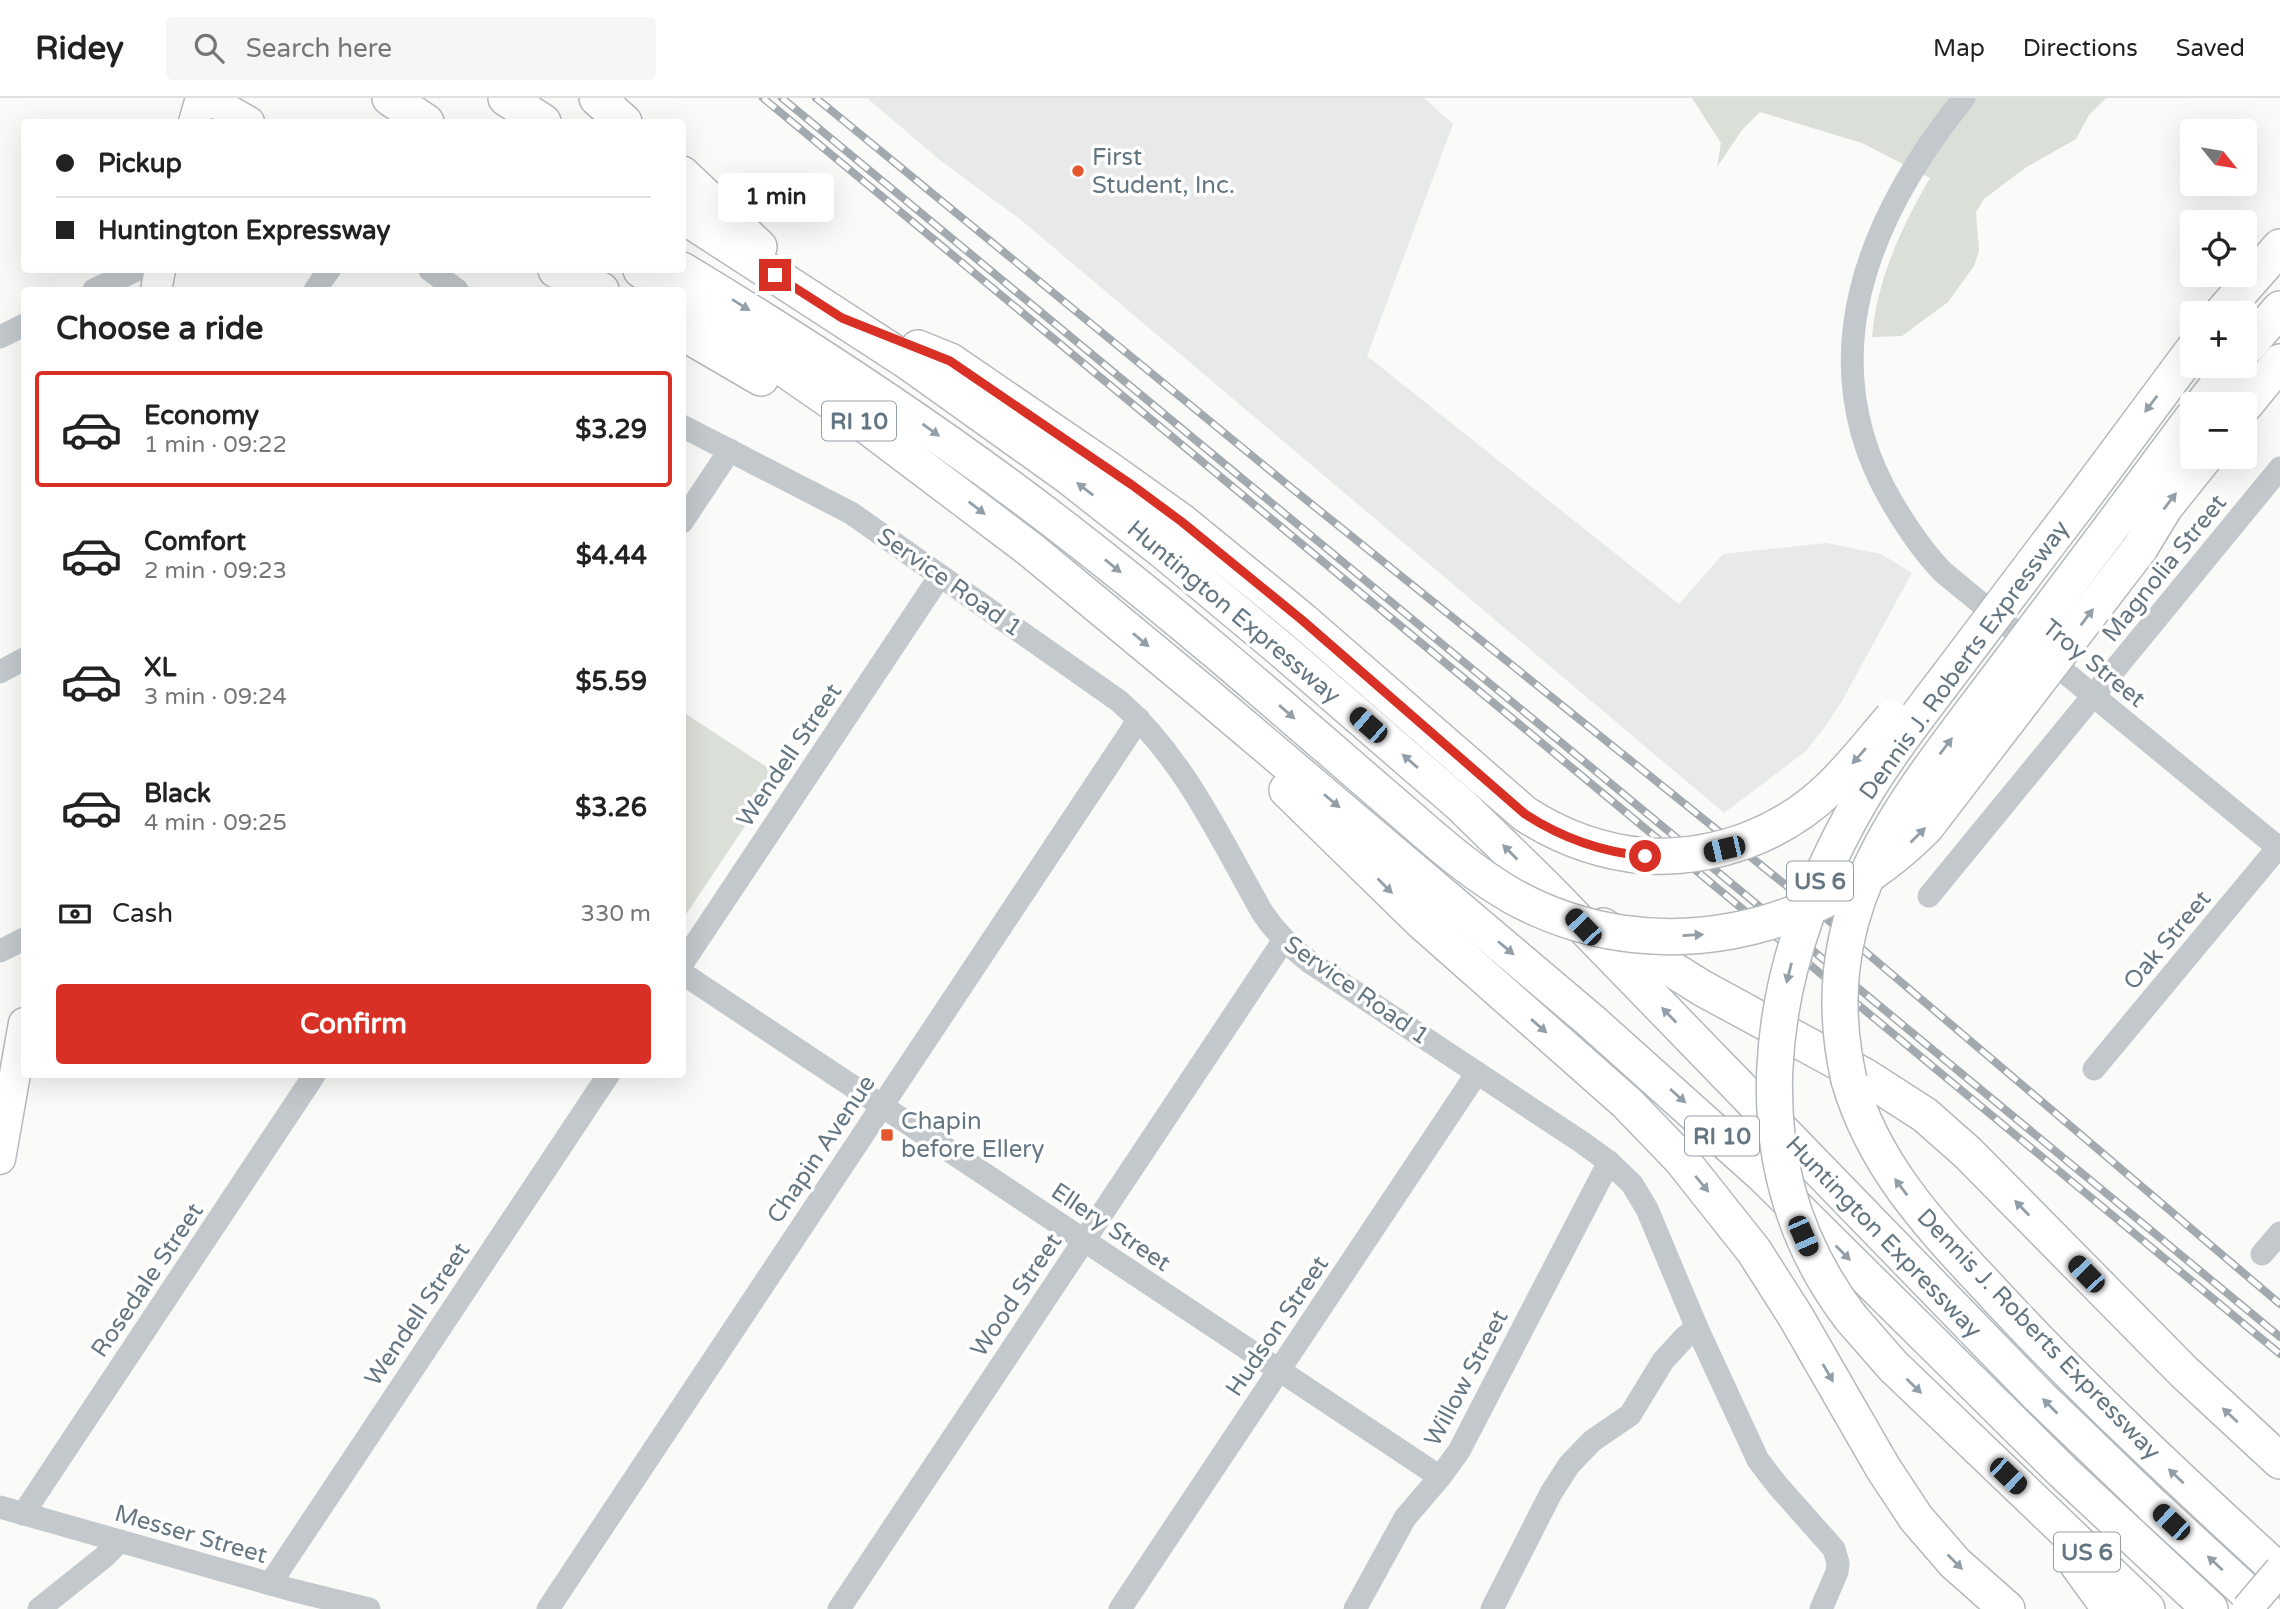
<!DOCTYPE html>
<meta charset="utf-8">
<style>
:root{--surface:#fff;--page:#f6f6f6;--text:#222;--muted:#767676;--line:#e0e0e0;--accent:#d93025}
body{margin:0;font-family:"Varela Round",sans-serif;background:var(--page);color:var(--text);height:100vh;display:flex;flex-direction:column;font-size:26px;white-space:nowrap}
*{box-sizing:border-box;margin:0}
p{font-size:23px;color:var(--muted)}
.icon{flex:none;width:38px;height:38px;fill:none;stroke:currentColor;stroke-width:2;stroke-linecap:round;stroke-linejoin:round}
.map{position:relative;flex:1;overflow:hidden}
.drawer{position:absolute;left:21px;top:189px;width:665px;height:791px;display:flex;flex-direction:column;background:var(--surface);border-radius:7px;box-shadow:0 7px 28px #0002}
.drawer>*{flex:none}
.banner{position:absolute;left:21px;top:21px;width:665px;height:154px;border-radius:7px;box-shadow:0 7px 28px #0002;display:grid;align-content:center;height:154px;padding:0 35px;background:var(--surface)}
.needle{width:46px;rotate:120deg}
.buttons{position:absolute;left:2180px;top:21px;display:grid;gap:14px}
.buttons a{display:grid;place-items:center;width:77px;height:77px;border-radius:7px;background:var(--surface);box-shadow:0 7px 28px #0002;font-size:35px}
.end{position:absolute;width:32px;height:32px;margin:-16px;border:9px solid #d93025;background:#fff;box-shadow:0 0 0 4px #fff}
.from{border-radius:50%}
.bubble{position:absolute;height:49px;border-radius:7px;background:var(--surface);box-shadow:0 7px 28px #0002;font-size:23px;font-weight:800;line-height:49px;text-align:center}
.car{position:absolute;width:21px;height:42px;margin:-21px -10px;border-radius:9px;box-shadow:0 0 5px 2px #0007;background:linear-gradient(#222 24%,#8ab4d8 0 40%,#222 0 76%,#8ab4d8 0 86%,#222 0)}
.banner b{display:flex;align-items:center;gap:24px;height:66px;font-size:26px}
.banner b+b{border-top:2px solid var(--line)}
.banner i{width:18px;height:18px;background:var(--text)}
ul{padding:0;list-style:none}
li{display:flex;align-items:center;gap:21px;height:116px;margin:0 14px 10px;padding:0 21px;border:4px solid transparent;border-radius:7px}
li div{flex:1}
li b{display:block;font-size:26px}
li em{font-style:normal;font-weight:800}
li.active{border-color:var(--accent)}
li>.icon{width:63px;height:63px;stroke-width:1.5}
h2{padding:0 35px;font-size:32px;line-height:84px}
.pay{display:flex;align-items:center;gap:18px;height:77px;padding:0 35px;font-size:26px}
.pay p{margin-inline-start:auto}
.cta{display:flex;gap:14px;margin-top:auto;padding:14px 35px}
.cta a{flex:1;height:80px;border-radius:7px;background:var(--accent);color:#fff;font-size:28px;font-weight:800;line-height:80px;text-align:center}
header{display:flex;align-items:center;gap:42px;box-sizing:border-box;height:98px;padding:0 35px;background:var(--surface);border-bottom:2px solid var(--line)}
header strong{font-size:33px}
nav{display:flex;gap:38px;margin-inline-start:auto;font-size:24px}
.search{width:490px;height:63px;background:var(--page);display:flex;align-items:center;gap:18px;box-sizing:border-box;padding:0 24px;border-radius:7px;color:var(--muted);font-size:26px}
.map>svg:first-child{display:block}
.built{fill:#e8e9e9}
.green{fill:#dadfd7}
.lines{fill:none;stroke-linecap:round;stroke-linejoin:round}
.major-casing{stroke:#b5babe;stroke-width:33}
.highway-casing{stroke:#b4b9bd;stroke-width:38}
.minor{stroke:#c3c8cc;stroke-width:23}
.major{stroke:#fff;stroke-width:30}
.highway{stroke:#fff;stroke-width:35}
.rail-casing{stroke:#a2aab0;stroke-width:8}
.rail{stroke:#fff;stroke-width:5;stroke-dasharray:16;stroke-linecap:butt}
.major-bridge-casing{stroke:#b5babe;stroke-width:33;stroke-linecap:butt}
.highway-bridge-casing{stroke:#b4b9bd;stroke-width:38;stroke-linecap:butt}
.major-bridge{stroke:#fff;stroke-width:30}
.highway-bridge{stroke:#fff;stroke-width:35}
.oneway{fill:#939fa8}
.route{stroke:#d93025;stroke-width:9}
.poi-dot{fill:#e4572e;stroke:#fff;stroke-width:2.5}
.labels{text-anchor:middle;stroke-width:7;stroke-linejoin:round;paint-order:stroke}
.shield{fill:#fff;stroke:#939fa8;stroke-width:2}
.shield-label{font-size:23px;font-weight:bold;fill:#657683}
.poi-label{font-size:24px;fill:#657683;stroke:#fff;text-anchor:start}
.street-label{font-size:24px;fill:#657683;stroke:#fff}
</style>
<header>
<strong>Ridey</strong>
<div class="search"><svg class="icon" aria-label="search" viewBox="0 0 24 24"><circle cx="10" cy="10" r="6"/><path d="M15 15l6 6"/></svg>Search here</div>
<nav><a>Map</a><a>Directions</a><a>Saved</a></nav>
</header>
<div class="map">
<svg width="2280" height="1511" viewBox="0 0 2280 1511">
<rect width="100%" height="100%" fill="#fafaf8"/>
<!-- built -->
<path class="built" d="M867,0H1424L1453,26L1367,258L1679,506L1723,456L1826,445L1881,456L1912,475L1842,603L1824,630L1806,653L1724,715L1021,122L941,63Z"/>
<!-- green -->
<g class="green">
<path d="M1692,0H2106L2089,17L2076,41L2025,70L1984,101L1976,114L1979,153L1974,168L1948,204L1902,238L1872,239C1877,181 1901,130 1930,80L1862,45L1760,14L1742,32L1717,69L1721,45Z"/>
<path d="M683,614L779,677L683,821Z"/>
</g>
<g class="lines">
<defs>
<g id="major">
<path d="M207,0L249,24"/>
<path d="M194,24L201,0"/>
<path d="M156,192L160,172"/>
<path d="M0,1061L24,925"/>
</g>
<g id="highway">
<path d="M390,0L426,24"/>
<path d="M506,0L543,24"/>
<path d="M597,0L624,24"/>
<path d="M682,76L759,149"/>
<path d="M682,117L907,263L1068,378L1162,452L1282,552L1461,707L1545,789L2039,1298L2152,1407L2265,1511"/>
<path d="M556,172L601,192"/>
<path d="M641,172L672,192"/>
<path d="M682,172C821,256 956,345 1084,446C1197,534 1304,629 1412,722"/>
<path d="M682,200L871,331L1031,452L1205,596L1590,922L1764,1078L2063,1374L2210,1511"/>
<path d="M2222,215L2280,149"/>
<path d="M682,234L761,280"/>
<path d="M918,250L950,263L1108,371L1182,424L1302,522L1525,716C1562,740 1601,754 1645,758"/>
<path d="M2245,251L2280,211"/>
<path d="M2203,306L2232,268"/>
<path d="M2245,307L2280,264"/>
<path d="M2080,404L2193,252"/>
<path d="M2112,428L2193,319"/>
<path d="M2140,450L2165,409L2205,359"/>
<path d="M1287,692L1421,823L1627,1005L1681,1061L1754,1153L1796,1219L1883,1370L1916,1420L1955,1465L2007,1511"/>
<path d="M1603,828L1702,890L1866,979L1925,1017L1968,1055L2184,1274L2280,1363"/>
<path d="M1849,982C1875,1072 1935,1132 1997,1199C2087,1296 2183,1385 2280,1474"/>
<path d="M1851,1220L1893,1268L2147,1511"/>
<path d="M2078,1467L2110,1511"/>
</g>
</defs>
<!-- major casing -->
<use href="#major" class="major-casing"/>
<!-- highway casing -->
<use href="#highway" class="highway-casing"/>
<!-- minor -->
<g class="minor">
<path d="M1964,0C1868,119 1808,263 1893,406C1908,431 1923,454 1944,475L2280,751"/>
<path d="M430,172L457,192"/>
<path d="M94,192L136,172"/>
<path d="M315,192L329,172"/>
<path d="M0,239L24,227"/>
<path d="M682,328L851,415L1119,603C1184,660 1220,740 1262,814C1276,835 1291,850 1311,865L1583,1045L1609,1064L1632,1086L1647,1111L1697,1230L1758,1362L1778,1388L1834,1451L1838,1465L1837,1474L1821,1511"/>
<path d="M682,424L730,352"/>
<path d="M0,574L24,561"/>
<path d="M1929,798L2280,370"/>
<path d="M0,853L24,841"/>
<path d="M682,866L940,478"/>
<path d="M682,875L1440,1379"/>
<path d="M2094,971L2280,747"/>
<path d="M2262,1156L2280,1135"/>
<path d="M0,1409L292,1492L369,1511"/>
<path d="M23,1416L315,976"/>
<path d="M270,1486L609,976"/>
<path d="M39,1511L104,1459L120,1443"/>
<path d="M548,1511L1139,621"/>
<path d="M839,1511L1284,842"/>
<path d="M1120,1511L1477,975"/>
<path d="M1355,1511L1405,1420L1440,1379L1459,1353L1609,1064"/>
<path d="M1492,1511L1551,1395L1569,1367L1592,1343L1630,1317L1663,1263L1685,1239L1697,1230"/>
</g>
<!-- major -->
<use href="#major" class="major"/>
<!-- highway -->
<use href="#highway" class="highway"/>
<defs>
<g id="rail">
<path d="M763,0L2280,1256"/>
<path d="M782,0L2280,1239"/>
<path d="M816,0L1289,388L1808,805L2280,1206"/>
</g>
</defs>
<!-- rail casing -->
<use href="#rail" class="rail-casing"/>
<!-- rail -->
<use href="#rail" class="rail"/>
<defs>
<path id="major-bridge" d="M2247,1511L2280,1472"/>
<g id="highway-bridge">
<path d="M1412,722C1444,750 1477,778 1514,799C1652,874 1819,838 1926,729L2140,450"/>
<path d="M1645,758C1714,761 1781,738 1831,689C1853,668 1872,643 1892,620"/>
<path d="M1849,982C1813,822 1890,722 1981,602C2024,544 2068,486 2112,428"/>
<path d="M1851,1220C1735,1068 1764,879 1850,721C1878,669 1914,623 1949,577C1993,519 2036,461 2080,404"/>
</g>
</defs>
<!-- major-bridge casing -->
<use href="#major-bridge" class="major-bridge-casing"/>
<!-- highway-bridge casing -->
<use href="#highway-bridge" class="highway-bridge-casing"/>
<!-- major-bridge -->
<use href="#major-bridge" class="major-bridge"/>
<!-- highway-bridge -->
<use href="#highway-bridge" class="highway-bridge"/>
</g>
<!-- one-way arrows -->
<defs><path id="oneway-solid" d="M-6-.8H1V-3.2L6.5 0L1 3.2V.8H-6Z" transform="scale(1.75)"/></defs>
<g class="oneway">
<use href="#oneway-solid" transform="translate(741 207) rotate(32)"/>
<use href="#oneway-solid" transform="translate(2151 306) rotate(127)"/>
<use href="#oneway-solid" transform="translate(931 332) rotate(36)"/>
<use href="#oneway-solid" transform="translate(1085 391) rotate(-142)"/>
<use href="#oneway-solid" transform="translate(2170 403) rotate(-53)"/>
<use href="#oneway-solid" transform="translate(977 410) rotate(38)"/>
<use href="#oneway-solid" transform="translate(1113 468) rotate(39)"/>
<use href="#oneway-solid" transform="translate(2087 519) rotate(-53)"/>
<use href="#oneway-solid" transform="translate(1141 542) rotate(40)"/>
<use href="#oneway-solid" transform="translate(1287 614) rotate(41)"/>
<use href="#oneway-solid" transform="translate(1946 648) rotate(-53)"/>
<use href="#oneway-solid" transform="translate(1859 658) rotate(131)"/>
<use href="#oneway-solid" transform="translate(1410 663) rotate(-139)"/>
<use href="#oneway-solid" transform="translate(1332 703) rotate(40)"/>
<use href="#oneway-solid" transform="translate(1918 737) rotate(-45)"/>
<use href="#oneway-solid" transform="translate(1510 754) rotate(-135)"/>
<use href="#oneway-solid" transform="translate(1385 788) rotate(45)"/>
<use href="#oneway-solid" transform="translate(1693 837) rotate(-3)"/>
<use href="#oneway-solid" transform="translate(1506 850) rotate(40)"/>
<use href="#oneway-solid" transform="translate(1789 875) rotate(104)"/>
<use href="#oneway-solid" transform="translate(1669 917) rotate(-134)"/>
<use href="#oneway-solid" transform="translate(1539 928) rotate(41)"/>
<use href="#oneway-solid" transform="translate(1678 998) rotate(42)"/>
<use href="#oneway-solid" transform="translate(1702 1086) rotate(50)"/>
<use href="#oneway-solid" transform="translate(1901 1089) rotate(-127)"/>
<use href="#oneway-solid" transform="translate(2022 1110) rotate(-134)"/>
<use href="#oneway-solid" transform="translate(1843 1155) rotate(45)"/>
<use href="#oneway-solid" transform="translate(1828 1275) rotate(60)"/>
<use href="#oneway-solid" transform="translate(1914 1288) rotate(44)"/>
<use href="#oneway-solid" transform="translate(2050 1308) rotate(-135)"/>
<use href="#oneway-solid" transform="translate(2230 1317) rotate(-137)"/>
<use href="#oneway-solid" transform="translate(2176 1378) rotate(-137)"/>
<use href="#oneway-solid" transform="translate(1955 1464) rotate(45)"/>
<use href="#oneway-solid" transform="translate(2215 1465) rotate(-137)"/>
</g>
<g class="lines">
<!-- route -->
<path class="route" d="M775,177L842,220L950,263L1132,387L1182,424L1302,522L1525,716C1562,740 1601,754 1645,758"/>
</g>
<!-- markers -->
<g class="poi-dot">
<circle cx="1078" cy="73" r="7"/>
<rect x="880" y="1030" width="14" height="14" rx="3.5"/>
</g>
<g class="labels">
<!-- shield labels -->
<g class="shield">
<rect x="822" y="303.5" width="74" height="39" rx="5"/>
<rect x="1787" y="763.5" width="66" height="39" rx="5"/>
<rect x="1685" y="1018.5" width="74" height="39" rx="5"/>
<rect x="2054" y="1434.5" width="66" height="39" rx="5"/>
</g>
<g class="shield-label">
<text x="859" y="331">RI 10</text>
<text x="1820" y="791">US 6</text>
<text x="1722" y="1046">RI 10</text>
<text x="2087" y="1462">US 6</text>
</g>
<!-- poi labels -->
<g class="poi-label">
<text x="1092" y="67">First<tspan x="1092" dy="28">Student, Inc.</tspan></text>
<text x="901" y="1031">Chapin<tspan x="901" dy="28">before Ellery</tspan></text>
</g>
<!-- street labels -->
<g class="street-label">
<text transform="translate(2164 470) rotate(-51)" y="8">Magnolia Street</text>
<text transform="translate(950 484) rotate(35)" y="8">Service Road 1</text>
<text transform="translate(1234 514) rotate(40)" y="8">Huntington Expressway</text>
<text transform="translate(1964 562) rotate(-54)" y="8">Dennis J. Roberts Expressway</text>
<text transform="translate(2094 565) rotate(39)" y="8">Troy Street</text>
<text transform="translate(789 657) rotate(-56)" y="8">Wendell Street</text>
<text transform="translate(2167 842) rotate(-50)" y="8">Oak Street</text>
<text transform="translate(1357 892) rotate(35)" y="8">Service Road 1</text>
<text transform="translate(821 1051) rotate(-56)" y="8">Chapin Avenue</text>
<text transform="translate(1111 1129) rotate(34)" y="8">Ellery Street</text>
<text transform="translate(1884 1139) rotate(46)" y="8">Huntington Expressway</text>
<text transform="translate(147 1182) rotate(-56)" y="8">Rosedale Street</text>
<text transform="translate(1016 1197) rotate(-56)" y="8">Wood Street</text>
<text transform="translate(417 1216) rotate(-56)" y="8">Wendell Street</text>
<text transform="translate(1277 1228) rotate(-56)" y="8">Hudson Street</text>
<text transform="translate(2039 1236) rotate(46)" y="8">Dennis J. Roberts Expressway</text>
<text transform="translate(1466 1280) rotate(-62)" y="8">Willow Street</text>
<text transform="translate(191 1436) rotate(16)" y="8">Messer Street</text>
</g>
</g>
</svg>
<div class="buttons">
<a><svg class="needle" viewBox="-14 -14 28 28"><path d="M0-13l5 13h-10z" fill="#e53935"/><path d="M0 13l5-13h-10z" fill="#767676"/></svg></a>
<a><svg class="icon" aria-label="locate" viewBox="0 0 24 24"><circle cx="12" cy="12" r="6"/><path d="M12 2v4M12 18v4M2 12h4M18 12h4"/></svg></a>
<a>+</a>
<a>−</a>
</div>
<i class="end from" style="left:1645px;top:758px"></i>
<i class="end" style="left:775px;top:177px"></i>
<div class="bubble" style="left:718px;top:75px;width:116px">1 min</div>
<i class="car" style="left:1368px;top:627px;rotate:311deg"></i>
<i class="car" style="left:1724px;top:751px;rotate:257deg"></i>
<i class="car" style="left:1583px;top:829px;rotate:316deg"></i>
<i class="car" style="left:1803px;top:1138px;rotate:156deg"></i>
<i class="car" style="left:2086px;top:1176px;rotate:316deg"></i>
<i class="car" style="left:2008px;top:1378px;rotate:134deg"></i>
<i class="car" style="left:2171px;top:1424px;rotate:313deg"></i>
<div class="banner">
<b><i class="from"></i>Pickup</b>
<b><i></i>Huntington Expressway</b>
</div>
<section class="drawer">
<h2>Choose a ride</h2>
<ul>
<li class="active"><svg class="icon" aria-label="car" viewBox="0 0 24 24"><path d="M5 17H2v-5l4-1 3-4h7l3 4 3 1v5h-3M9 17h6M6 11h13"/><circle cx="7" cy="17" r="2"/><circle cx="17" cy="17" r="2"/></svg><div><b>Economy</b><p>1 min · 09:22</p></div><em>$3.29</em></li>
<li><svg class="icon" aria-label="car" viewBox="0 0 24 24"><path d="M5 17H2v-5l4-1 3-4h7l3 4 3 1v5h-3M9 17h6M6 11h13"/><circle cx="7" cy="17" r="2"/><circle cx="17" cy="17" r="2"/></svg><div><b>Comfort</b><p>2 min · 09:23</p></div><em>$4.44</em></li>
<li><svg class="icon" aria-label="car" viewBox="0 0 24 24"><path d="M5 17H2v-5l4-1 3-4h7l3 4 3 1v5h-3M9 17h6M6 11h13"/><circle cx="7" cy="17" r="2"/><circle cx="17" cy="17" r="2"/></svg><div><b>XL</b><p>3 min · 09:24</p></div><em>$5.59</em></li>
<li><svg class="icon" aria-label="car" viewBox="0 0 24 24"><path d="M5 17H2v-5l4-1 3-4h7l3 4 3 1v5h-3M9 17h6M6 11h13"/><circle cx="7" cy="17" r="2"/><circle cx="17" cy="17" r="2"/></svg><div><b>Black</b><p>4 min · 09:25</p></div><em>$3.26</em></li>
</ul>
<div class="pay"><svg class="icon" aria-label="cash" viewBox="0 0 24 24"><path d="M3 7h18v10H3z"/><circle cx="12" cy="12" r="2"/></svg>Cash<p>330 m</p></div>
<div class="cta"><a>Confirm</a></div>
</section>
</div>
